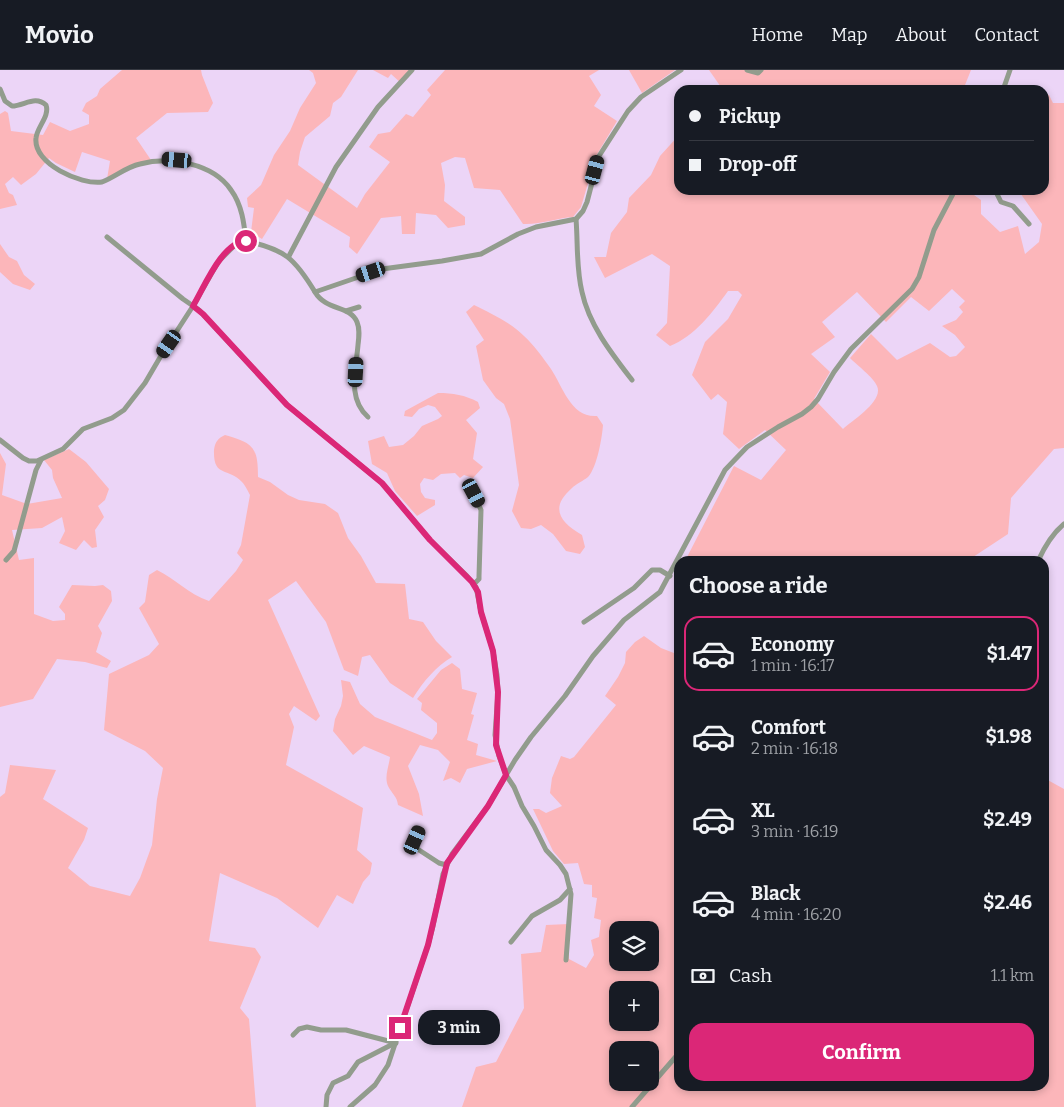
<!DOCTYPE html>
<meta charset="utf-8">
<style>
:root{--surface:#171b24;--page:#242831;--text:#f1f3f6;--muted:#9ea1a6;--line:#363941;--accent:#db2777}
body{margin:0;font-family:Bitter,serif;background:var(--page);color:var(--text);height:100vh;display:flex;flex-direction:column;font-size:19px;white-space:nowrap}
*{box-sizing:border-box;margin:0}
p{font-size:16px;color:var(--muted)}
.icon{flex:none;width:28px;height:28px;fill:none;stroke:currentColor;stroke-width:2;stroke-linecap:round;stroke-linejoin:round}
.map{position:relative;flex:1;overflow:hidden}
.details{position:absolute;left:674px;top:486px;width:375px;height:535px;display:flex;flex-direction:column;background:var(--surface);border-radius:15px;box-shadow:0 2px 8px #0003}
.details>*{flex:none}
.top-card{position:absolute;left:674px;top:15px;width:375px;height:110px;border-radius:15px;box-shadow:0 2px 8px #0003;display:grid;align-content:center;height:110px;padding:0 15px;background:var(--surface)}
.controls{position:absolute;left:609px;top:851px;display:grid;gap:10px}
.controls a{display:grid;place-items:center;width:50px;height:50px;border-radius:10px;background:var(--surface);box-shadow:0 2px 8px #0003;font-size:25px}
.end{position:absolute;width:22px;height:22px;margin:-11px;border:6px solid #db2777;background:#fff;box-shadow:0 0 0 2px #fff}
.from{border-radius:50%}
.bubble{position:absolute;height:35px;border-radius:15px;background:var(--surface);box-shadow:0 2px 8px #0003;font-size:16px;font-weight:700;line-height:35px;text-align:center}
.car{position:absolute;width:15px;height:30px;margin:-15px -8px;border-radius:6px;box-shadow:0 0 4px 1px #0007;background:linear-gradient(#222 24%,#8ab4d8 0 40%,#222 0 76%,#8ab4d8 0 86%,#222 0)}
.top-card b{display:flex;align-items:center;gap:18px;height:48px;font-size:19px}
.top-card b+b{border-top:1px solid var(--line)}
.top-card i{width:12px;height:12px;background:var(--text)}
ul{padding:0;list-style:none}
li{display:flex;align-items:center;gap:15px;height:75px;margin:0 10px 8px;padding:0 5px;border:2px solid transparent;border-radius:15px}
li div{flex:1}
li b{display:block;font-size:19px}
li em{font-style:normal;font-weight:700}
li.current{border-color:var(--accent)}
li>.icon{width:45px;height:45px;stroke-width:1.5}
h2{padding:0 15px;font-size:22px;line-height:60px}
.pay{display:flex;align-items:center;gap:12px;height:55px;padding:0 15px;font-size:19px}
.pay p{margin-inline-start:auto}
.cta{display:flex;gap:10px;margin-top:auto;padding:10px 15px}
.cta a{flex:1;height:58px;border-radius:15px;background:var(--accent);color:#fff;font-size:20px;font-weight:700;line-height:58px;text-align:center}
header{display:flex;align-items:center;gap:30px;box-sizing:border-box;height:70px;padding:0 25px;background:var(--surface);border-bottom:1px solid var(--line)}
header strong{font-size:24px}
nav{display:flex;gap:28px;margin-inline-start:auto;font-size:18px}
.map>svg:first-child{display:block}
.green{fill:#fcb6ba;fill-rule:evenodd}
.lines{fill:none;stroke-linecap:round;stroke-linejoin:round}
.minor{stroke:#929c8d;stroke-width:5}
.route{stroke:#db2777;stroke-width:6}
</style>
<header>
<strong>Movio</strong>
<nav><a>Home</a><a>Map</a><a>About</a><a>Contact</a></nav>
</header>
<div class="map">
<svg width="1064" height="1037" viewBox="0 0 1064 1037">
<rect width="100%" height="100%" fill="#ecd5f7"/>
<!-- green -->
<g class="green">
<path d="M122,0H201L202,5L213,33L208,42L167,43L136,68L151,90L107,109L110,91L82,82L75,102L56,93L49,88L36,104L21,115L13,107L5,114L9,123L13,125L17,135L0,139V44L5,41L8,43L11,61L43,65L50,52L70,61L89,54V45L82,41L86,33L97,26L100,19Z"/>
<path d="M309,0H358L341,27L333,33L330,46L305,67L300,82L298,95L357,138L365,124L390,92L369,77L378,64L390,62L406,44L413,47L431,25L427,20L445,0H599L589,6L601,25L594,36L617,51L596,86L581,137L573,147C556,148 540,155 523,154L500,120L474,118L465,88L455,87L441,93L445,115L444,131L465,147V155L448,158L436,145L416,143L415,164H402L401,146L381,148L357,184L349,177L350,167L287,129L262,169L251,162L254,138L248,137L247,128L261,115L274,85L290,61L300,38L316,13L313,3Z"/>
<path d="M373,0H413L401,13L391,4L388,8Z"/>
<path d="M629,0H675L642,23Z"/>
<path d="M709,0H971L963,20H723Z"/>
<path d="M1044,24L1049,25L1053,33H1064V378L1054,379L1011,428L1008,464L967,491H685L734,396L761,410L786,380L765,360L739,379L723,364L727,332L718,324L711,330L692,305L705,272L728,249L742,225L738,221H728C712,243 695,266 670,276L656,265L667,253L670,196L652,184L605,208L594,187H606L611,163L627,142L629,128L651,105L660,86L679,65V120H967L981,130V144L1000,162L1018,156L1025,184L1039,172L1042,154L1018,120H1044ZM952,219L965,231L959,237L963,242L956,250L942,256L955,265L965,277L956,286L950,287L930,273L897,290L871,264L850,288C857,295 874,308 877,316C884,331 853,350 843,359L814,329L830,302L811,284L835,267L822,252L857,222L886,252L911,227L929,241Z"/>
<path d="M0,174L9,187L17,191L24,205L35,214L30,220L13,214L0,202Z"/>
<path d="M474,235C490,243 512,253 524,266C534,275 543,288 551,299C563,317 571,348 597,346L603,355C602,368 597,397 588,407C583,411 576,414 572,418C549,438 560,452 582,465L585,477L580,484L566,481L553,464L541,455L531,459L521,458L512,441L519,415L510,349L504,334L496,328L483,310L476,276L484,270L466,242Z"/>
<path d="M438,323C453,323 465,325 478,332L480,338L466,350L477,363L473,389L483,397L473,408L464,405L460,408L455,403L441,404L433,410L424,408L420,414L421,422L425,428L435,430V435L417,446L395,421L387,403L372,394L368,371L384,366L389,377L403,375L414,366L422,356L438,349L442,346L435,337L428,335L419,339L412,347L404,346L405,341Z"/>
<path d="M225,365C254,373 258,378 258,407L270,412L288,425L299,430L325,434L338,443L348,468L361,486L376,513L405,514L409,549L423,552L436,571L452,587C436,596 423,612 413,628L390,613L370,585L362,587L358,606L344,600L326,552L296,511L268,530L320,646L316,651L294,636L289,644L294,657L286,695L363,738L357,780L372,793L370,804L363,812L353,834L337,825L318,858L277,828L220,803L209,871L255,878L261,887L240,938L249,949L256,1037H0V727L5,723L10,695L56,700L43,729L88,758L84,770L68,798L90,816L130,826L140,808L152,775L157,729L163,698L145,681L104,660L109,604L149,585L159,574L139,538L145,532L149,505L157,500C176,509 188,524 209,531L236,501L243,490L237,483L241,475L250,425C248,421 245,415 242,412C228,397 213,408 214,380C215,372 218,368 225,365Z"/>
<path d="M69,379L86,392L109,419L105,430L98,436L104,447L95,460L97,477L92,478L84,470L76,480L59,473L65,461L62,447L42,458L12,460L19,490L34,488V544L53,551L65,550V544L59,537L72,515L95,516L103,515L111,521L112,531L98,556L102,563L96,582L111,591L107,598L85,592L57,589L33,629L0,637V383L6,394L2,425L27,434L62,428L53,408L52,400L44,390Z"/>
<path d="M644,566L661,578L679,585V1016H1044V708L1064,719V1037H462L476,997L496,992L524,938L521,884L541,882L546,855L569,854V889L586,898L594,885L591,870L599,867L601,850L594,848L597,828L592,827V815L584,814L578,793L564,794L553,781L533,739H539L546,743L562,736L550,723L552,708L561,686L570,689L574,687L616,635L605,626L618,607L625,593L626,582L635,572ZM618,860H650V892H618ZM618,920H650V952H618ZM618,980H650V1012H618Z"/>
<path d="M452,593L460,599L462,619L477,623L471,644L474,645L467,670L478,674L476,685L497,691L467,699L460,713L451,708L443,711L450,692L438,680L420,675L408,696L419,724L423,746L398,735C397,726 392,724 388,716C384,707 389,696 390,687L364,676L353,685L333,661L335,649L341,636L343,626L341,610L350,612L360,634L375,647L432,670L437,663V653L421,640L422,633L417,629L441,600Z"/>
</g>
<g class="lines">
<!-- minor -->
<g class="minor">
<path d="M747,0L758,3L761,0"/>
<path d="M0,19L5,31L12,36C24,36 35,25 46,35C50,46 37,57 36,68C33,94 81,115 102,112C115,107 126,97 140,94C169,86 213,93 231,120C242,135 244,153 246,171C285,179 295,189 315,222L382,199L442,191L481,184L518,164L536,157L576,149L583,141L587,132L599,86L628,41L641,27L681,0"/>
<path d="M1003,20L1010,0"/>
<path d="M995,120L1001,132L1013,136L1029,154"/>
<path d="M576,149C578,173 576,198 582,222C589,255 612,284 632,310"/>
<path d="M107,167L183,229L199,240L287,335L382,413L430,470L467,506L476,517L481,542L493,581L497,605L498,622L495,665L499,686L506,705L514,717L522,736L534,756L546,780L560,795L566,804L571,824L566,890"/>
<path d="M289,186L336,97L378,37L412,0"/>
<path d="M315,222C326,241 350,235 357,252C360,259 359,267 358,275C356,300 347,328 368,347"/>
<path d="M346,241L359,237"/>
<path d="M0,370L23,388L29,391H37L63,379L83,359L112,348L124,340L145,313L162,284L193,236L218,192L237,173L246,171"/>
<path d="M469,413L481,440L479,506V509L474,514"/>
<path d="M6,490L14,481L36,400L41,390"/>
<path d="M1038,491C1044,478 1053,463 1064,454"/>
<path d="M584,552L634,518L652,500H660L670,506"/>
<path d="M420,759L414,774L416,778L439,793L446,795"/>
<path d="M511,872L532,846L560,830L570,819"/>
<path d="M293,965L299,959L307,957L321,960H346L396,973"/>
<path d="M326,1037L327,1025L333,1013L348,1006L358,992L395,973"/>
<path d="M350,1037L375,1015L388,995L428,875L433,856L443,804L452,784L488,736L515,690L531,667L565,626L593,586L624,550L660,522L725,400L747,377L778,357L802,344L811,337L818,329L834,302L851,279L912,219L919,207L934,160L955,120"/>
<path d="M632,1037L679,983"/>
</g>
</g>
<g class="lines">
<!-- route -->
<path class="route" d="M246,171C222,172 204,218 193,236L203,244L287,335L382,413L430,470L472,512L478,522L481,542L493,581L498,622L496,675L506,705L488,736L447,793L428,875L400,958"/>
</g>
</svg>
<div class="controls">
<a><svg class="icon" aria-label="layers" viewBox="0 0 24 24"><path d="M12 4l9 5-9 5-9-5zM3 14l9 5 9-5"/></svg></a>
<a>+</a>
<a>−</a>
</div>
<i class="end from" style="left:246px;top:171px"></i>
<i class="end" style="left:400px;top:958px"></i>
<div class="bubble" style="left:418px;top:940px;width:82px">3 min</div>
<i class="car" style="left:177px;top:90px;rotate:275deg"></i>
<i class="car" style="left:595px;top:100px;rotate:15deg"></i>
<i class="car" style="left:371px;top:202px;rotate:252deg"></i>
<i class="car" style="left:169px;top:274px;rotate:215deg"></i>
<i class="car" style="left:356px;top:302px;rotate:3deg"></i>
<i class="car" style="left:474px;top:423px;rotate:152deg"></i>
<i class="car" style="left:415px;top:770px;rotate:24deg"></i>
<div class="top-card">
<b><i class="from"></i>Pickup</b>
<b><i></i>Drop-off</b>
</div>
<section class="details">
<h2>Choose a ride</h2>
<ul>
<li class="current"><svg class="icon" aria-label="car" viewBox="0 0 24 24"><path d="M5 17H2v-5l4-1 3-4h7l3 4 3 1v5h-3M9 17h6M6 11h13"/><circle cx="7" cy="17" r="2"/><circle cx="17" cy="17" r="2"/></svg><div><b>Economy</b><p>1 min · 16:17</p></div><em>$1.47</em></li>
<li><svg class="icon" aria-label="car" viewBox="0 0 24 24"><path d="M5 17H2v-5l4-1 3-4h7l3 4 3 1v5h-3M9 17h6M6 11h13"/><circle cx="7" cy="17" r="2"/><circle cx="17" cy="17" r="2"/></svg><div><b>Comfort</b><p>2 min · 16:18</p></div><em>$1.98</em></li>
<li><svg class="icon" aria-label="car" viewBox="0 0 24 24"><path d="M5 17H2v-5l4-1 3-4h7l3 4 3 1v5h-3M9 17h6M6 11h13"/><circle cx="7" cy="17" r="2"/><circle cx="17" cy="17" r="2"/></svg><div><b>XL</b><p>3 min · 16:19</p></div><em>$2.49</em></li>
<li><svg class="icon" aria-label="car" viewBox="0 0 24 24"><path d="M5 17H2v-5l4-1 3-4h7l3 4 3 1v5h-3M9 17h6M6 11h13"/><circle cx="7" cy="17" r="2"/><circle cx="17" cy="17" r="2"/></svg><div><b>Black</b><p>4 min · 16:20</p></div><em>$2.46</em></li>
</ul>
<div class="pay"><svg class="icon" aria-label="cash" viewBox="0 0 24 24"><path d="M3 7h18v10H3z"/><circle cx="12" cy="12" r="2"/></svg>Cash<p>1.1 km</p></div>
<div class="cta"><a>Confirm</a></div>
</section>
</div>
